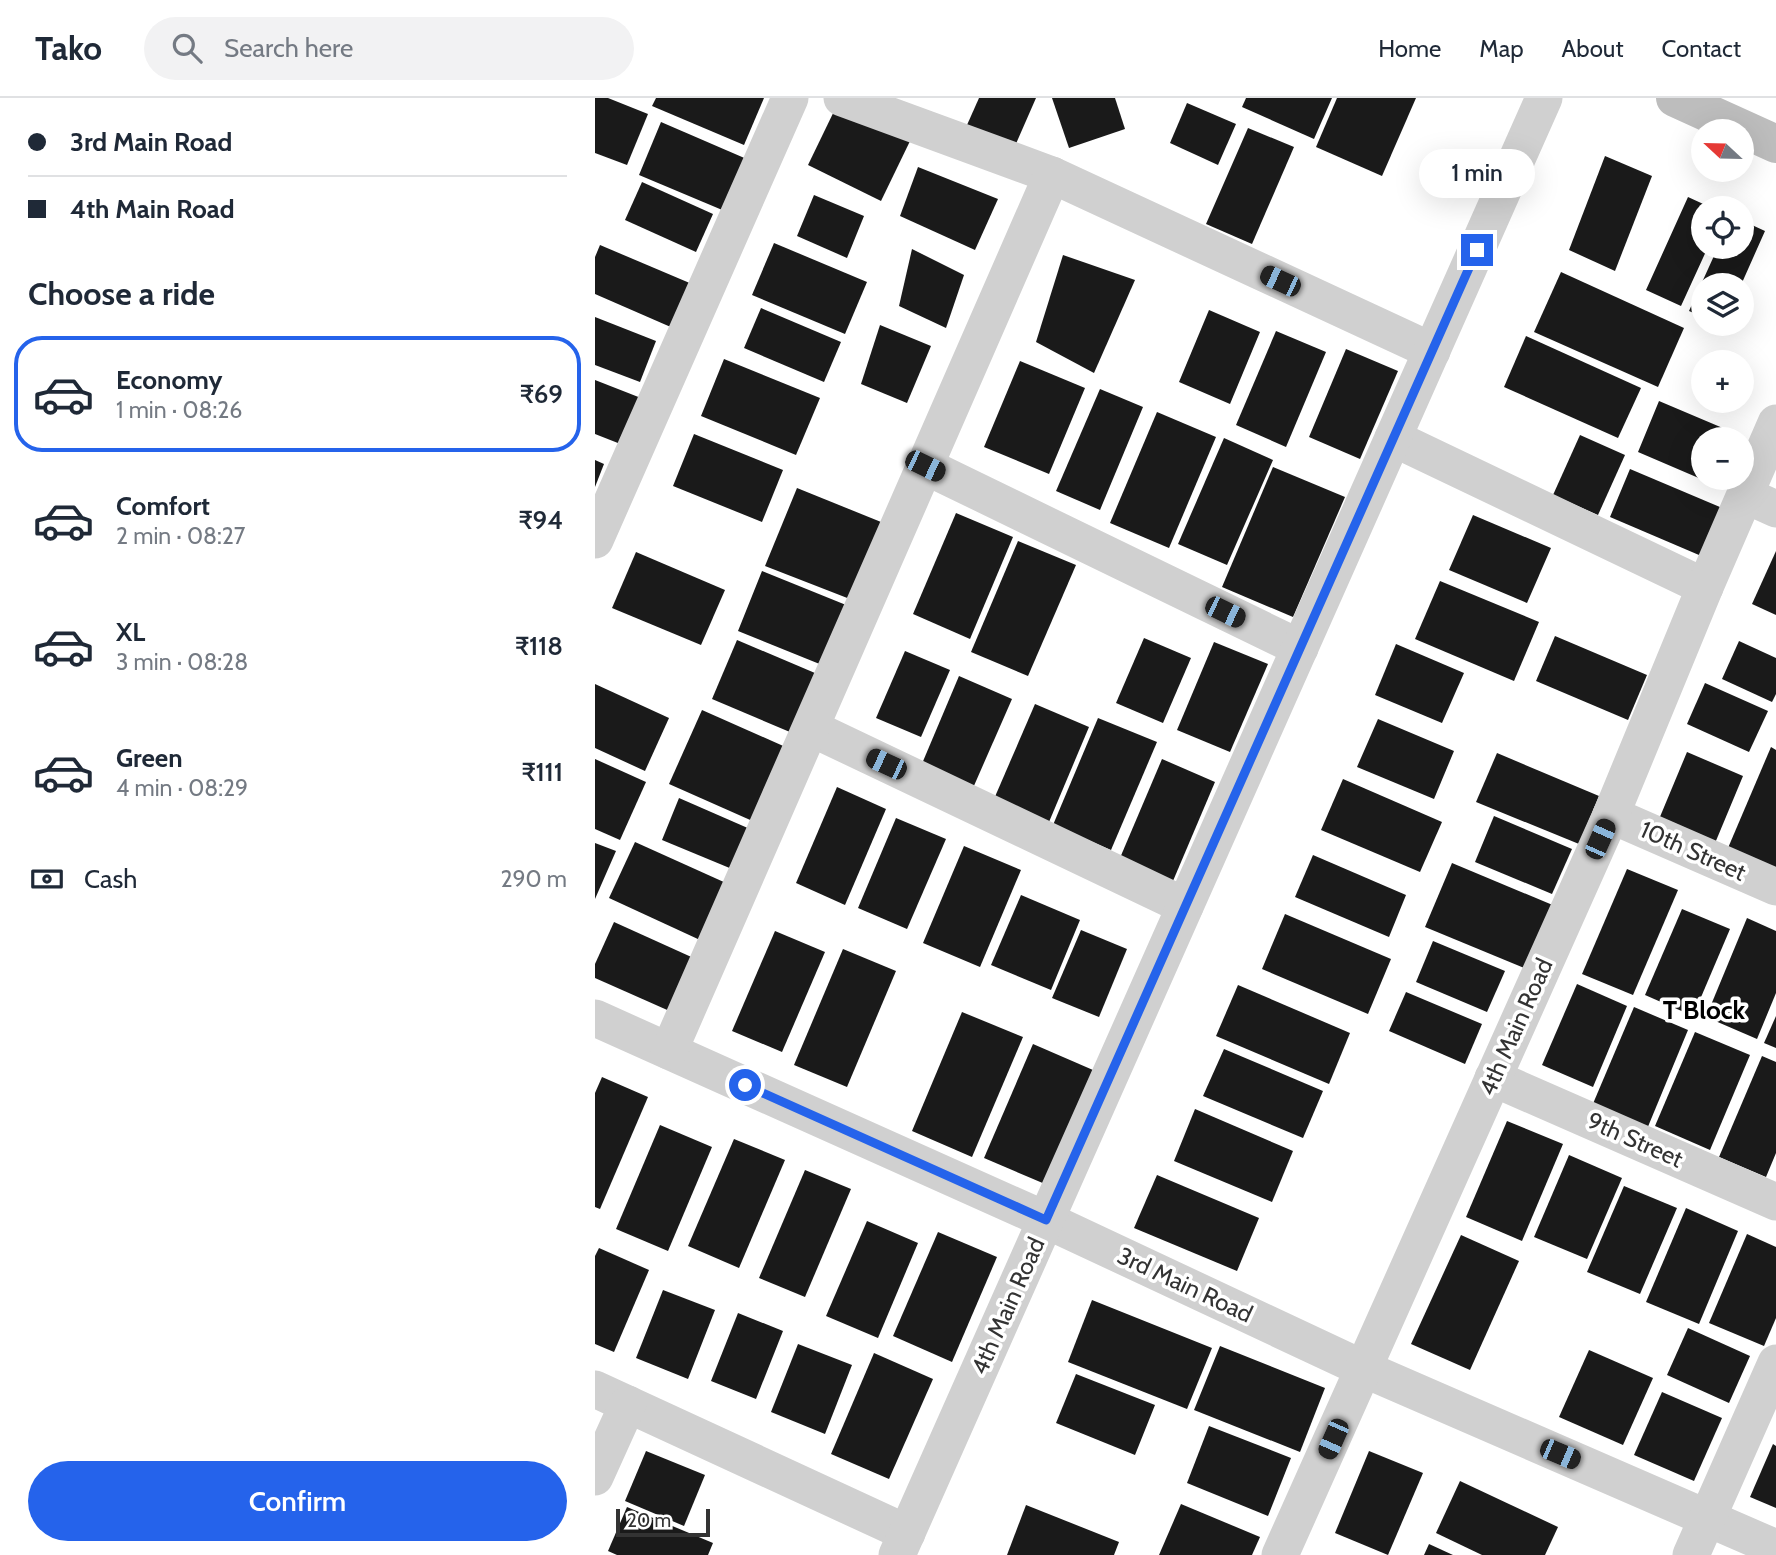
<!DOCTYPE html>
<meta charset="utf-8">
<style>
:root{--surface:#fff;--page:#f2f2f3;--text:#1f2937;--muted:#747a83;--line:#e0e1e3;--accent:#2563eb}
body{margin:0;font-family:Cabin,sans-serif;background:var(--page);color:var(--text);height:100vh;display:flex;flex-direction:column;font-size:26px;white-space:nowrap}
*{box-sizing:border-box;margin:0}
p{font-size:23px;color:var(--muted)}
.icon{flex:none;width:38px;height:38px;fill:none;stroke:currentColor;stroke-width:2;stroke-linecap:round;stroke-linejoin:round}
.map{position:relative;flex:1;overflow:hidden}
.details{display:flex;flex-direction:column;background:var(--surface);width:595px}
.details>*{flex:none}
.banner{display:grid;align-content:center;height:154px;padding:0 28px;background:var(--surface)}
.needle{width:46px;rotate:292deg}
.fabs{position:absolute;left:1096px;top:21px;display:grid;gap:14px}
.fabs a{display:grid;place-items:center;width:63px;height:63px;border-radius:50%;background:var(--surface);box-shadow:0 7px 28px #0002;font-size:35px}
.scale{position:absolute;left:21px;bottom:18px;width:94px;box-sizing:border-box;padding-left:7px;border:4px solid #333;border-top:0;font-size:19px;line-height:24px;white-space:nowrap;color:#333;-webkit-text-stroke:5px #fff;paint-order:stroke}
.end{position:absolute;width:32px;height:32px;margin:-16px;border:9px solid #2563eb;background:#fff;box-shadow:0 0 0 4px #fff}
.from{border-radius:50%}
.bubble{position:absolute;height:49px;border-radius:24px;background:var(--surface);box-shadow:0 7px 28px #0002;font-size:23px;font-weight:600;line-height:49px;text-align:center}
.car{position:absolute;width:21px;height:42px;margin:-21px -10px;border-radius:9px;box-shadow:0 0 5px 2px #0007;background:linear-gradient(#222 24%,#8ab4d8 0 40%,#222 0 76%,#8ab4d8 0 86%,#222 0)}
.banner b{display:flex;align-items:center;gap:24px;height:66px;font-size:26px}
.banner b+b{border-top:2px solid var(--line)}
.banner i{width:18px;height:18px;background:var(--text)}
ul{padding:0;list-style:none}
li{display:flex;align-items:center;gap:21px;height:116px;margin:0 14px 10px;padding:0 14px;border:4px solid transparent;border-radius:28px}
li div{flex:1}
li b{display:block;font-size:26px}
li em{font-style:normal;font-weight:600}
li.active{border-color:var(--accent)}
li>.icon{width:63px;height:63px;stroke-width:1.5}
h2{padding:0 28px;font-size:32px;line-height:84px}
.pay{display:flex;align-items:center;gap:18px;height:77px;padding:0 28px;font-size:26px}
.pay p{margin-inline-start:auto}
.button{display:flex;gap:14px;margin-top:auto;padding:14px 28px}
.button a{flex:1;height:80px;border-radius:42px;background:var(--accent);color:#fff;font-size:28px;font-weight:600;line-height:80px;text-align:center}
header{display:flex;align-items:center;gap:42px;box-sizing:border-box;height:98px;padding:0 35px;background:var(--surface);border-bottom:2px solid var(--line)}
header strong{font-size:33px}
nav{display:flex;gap:38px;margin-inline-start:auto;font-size:24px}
.search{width:490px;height:63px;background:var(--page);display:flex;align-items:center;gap:18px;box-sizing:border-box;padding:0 24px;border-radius:38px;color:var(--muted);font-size:26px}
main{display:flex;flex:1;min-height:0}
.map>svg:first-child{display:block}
.building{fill:#1a1a1a}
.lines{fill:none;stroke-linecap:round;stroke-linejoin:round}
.street{stroke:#d0d0d0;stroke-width:37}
.secondary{stroke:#bdbdbd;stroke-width:38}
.route{stroke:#2563eb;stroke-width:9}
.labels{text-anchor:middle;stroke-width:7;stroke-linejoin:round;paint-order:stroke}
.street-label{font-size:24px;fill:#333;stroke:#fff}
.neighbourhood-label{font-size:26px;font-weight:bold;fill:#000;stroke:#fff}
</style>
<header>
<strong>Tako</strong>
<div class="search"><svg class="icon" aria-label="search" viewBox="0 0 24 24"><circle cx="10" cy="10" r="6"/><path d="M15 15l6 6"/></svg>Search here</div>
<nav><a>Home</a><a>Map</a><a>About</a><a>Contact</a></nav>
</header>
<main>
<section class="details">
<div class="banner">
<b><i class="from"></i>3rd Main Road</b>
<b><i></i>4th Main Road</b>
</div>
<h2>Choose a ride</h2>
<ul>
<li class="active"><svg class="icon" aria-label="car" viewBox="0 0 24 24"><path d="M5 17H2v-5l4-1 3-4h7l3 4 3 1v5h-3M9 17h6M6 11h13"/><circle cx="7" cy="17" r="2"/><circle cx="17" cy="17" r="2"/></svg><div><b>Economy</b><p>1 min · 08:26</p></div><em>₹69</em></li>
<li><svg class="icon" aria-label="car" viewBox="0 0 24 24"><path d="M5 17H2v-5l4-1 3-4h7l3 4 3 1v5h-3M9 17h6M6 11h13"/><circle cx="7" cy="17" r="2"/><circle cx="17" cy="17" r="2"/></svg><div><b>Comfort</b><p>2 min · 08:27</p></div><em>₹94</em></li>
<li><svg class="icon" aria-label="car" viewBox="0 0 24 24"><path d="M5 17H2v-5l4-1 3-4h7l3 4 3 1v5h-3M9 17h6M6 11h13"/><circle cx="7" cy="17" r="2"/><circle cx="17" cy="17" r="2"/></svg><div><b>XL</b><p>3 min · 08:28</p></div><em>₹118</em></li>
<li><svg class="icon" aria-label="car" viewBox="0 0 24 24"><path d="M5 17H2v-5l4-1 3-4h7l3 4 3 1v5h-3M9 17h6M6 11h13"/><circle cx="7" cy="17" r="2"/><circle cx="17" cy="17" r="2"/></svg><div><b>Green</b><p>4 min · 08:29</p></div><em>₹111</em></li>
</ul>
<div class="pay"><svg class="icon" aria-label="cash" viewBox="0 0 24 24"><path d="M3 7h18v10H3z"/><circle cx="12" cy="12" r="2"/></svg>Cash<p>290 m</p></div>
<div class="button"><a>Confirm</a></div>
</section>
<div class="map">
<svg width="1181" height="1457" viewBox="0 0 1181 1457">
<rect width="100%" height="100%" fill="#fff"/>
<!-- building -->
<g class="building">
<path d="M0,0H13L53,16L32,67L0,55Z"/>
<path d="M61,0H169L149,47L57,8Z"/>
<path d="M384,0H441L420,48L372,27Z"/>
<path d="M457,0H520L530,31L474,50Z"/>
<path d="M651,0H737L719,41L647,9Z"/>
<path d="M742,0H821L787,78L721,49Z"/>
<path d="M243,5L316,41L286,103L213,67Z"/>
<path d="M592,5L641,26L623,67L575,45Z"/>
<path d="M66,24L154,62L132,114L44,77Z"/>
<path d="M653,30L699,49L657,146L611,126Z"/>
<path d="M1010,58L1057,78L1020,173L974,152Z"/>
<path d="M323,69L403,101L380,152L305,118Z"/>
<path d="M47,84L118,116L101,154L30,122Z"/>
<path d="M219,97L269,118L252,160L202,138Z"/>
<path d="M1093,99L1117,110H1108V149H1113L1086,208L1051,192Z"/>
<path d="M1146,122L1170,133L1146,187H1108V219L1094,213L1123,149H1146Z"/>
<path d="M179,145L272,184L250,236L157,197Z"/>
<path d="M5,147L97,186L78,230L0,196V159Z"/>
<path d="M317,151L369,177L351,230L304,208Z"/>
<path d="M468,157L540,182L499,275L441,244Z"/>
<path d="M966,174L1089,230L1063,289L939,234Z"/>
<path d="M166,210L246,244L229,284L149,250Z"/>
<path d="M614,212L665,234L635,306L584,284Z"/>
<path d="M0,219L61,243L45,284L0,267Z"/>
<path d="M285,227L336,248L312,305L266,286Z"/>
<path d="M681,233L731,254L691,349L641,327Z"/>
<path d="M931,238L1046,290L1023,340L909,289Z"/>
<path d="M751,251L803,273L765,361L714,339Z"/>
<path d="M129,261L225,300L201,357L106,318Z"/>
<path d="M425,263L490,290L454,376L389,349Z"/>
<path d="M0,282L46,300L28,347L0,336Z"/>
<path d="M505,291L548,309L505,412L461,393Z"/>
<path d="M1064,303L1149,339L1148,341H1108V380H1131L1127,390L1043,354Z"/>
<path d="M562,314L621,339L574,450L515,425Z"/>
<path d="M99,336L188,372L167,424L78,388Z"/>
<path d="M985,337L1030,357L1003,417L958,397Z"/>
<path d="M629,340L678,362L632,467L583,446Z"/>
<path d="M0,362L9,366L0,389Z"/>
<path d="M678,369L750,399L698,519L627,489Z"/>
<path d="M1035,371L1132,412L1111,460L1015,419Z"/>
<path d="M202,390L291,426L260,503L170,468Z"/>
<path d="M361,415L418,439L375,541L318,516Z"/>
<path d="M878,417L956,450L932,505L854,472Z"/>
<path d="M423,443L481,467L433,578L376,554Z"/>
<path d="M1181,453V517L1157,506Z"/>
<path d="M41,454L130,492L106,547L17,510Z"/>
<path d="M167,473L256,509L232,569L143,533Z"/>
<path d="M845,483L944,524L919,583L820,541Z"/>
<path d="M960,538L1052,577L1033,622L941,583Z"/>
<path d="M549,540L596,560L568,625L521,605Z"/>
<path d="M142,542L227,578L202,637L117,601Z"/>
<path d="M1144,543L1181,560V596L1177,604L1127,581Z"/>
<path d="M619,544L673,566L635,654L582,632Z"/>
<path d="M801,546L869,575L847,625L780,597Z"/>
<path d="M310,553L355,572L326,639L281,620Z"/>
<path d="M364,578L417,601L378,690L326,668Z"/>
<path d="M1110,585L1173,613L1154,654L1092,626Z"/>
<path d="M0,586L74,620L50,673L0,650Z"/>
<path d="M440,606L494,629L454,724L399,701Z"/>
<path d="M107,612L195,651L162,725L74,686Z"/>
<path d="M503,620L562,644L516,752L458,727Z"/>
<path d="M783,621L859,653L839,701L762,669Z"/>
<path d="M1176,649L1181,652V779L1130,757Z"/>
<path d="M1092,654L1148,678L1118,750L1062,726Z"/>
<path d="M902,655L1004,698L984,746L881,704Z"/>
<path d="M0,661L51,684L25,742L0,731Z"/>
<path d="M567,661L620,684L575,790L522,767Z"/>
<path d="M748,681L847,724L825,774L726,732Z"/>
<path d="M242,689L291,711L250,807L201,785Z"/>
<path d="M84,700L155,731L137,771L67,742Z"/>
<path d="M899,718L977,751L957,796L880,764Z"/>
<path d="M301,720L351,741L312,831L263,810Z"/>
<path d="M40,744L131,785L105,842L14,800Z"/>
<path d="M0,745L21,753L0,801Z"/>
<path d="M369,748L426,772L385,869L328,845Z"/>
<path d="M718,757L811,797L794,839L700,799Z"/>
<path d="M857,765L960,808L934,872L830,829Z"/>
<path d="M1032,771L1083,792L1038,897L987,876Z"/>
<path d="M426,797L485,822L456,892L396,867Z"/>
<path d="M1087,811L1135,831L1098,918L1050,897Z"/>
<path d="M690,816L796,861L773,916L667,871Z"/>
<path d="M1152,820L1181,833V895L1162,941L1111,919Z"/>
<path d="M19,824L103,862L79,915L0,880V866Z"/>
<path d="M486,832L532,851L504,919L457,900Z"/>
<path d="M180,833L230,854L187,954L137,933Z"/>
<path d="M838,843L910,873L892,914L821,884Z"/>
<path d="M248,851L301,873L252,989L199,967Z"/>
<path d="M982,886L1032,908L998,989L947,967Z"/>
<path d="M643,887L755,935L734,986L621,938Z"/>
<path d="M811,894L887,926L870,966L794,933Z"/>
<path d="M1039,909L1093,932L1052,1031L997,1008Z"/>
<path d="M367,914L428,939L377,1059L317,1033Z"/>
<path d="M1181,918V950L1169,945Z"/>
<path d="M1100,934L1155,957L1115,1052L1060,1028Z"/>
<path d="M438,946L498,972L450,1086L389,1060Z"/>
<path d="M629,951L728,993L708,1040L608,998Z"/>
<path d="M1167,958L1181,964V1055L1171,1079L1124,1059Z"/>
<path d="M7,979L53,999L5,1111L0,1109V995Z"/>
<path d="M600,1011L698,1053L677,1104L579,1063Z"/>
<path d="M912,1023L968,1046L927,1143L871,1119Z"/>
<path d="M65,1027L117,1049L73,1153L21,1131Z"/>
<path d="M139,1041L190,1062L144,1170L93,1148Z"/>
<path d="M974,1057L1027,1080L992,1161L939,1139Z"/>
<path d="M210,1072L256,1091L210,1199L164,1180Z"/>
<path d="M562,1077L664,1120L642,1173L539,1130Z"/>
<path d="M1029,1088L1082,1110L1045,1196L992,1174Z"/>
<path d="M1091,1110L1143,1133L1104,1226L1051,1204Z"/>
<path d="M272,1123L323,1145L283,1240L231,1218Z"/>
<path d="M343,1134L402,1159L357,1264L298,1238Z"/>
<path d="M1152,1136L1181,1149V1220L1169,1248L1114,1225Z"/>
<path d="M866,1137L924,1163L875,1272L816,1246Z"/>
<path d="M4,1150L54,1172L19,1254L0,1246V1158Z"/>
<path d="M68,1192L120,1212L93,1281L41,1260Z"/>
<path d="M497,1202L617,1250L592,1311L473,1264Z"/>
<path d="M143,1215L188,1233L161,1301L116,1283Z"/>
<path d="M1093,1230L1155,1258L1134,1305L1072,1277Z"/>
<path d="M203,1246L257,1267L230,1336L176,1314Z"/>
<path d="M625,1248L730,1290L705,1354L599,1312Z"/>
<path d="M994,1252L1058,1280L1028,1347L964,1319Z"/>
<path d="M279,1255L338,1281L294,1381L236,1356Z"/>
<path d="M481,1276L560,1307L540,1357L461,1325Z"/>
<path d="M1067,1294L1127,1320L1099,1383L1039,1357Z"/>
<path d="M614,1328L696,1360L673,1418L592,1385Z"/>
<path d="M1178,1346L1181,1348V1410L1155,1399Z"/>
<path d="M51,1353L110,1377L89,1428L30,1403Z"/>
<path d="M774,1353L828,1375L793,1457L740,1435Z"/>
<path d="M865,1383L963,1429L950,1457H887L841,1435Z"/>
<path d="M586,1406L665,1439L657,1457H564Z"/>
<path d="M431,1407L524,1444L519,1457H412Z"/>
<path d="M32,1409L118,1445L113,1457H22L13,1453Z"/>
<path d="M834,1446L858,1457H829Z"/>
</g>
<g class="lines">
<!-- street -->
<g class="street">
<path d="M247,0L457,77L837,253"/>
<path d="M798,340L1110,489"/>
<path d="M330,368L705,550"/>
<path d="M1150,397L1181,411"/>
<path d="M0,442L195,0"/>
<path d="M216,630L590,808"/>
<path d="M1016,717L1181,789"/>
<path d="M0,920L451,1122L769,1271L1181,1450"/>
<path d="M74,953L457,77"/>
<path d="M898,980L1181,1104"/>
<path d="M0,1291L312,1435"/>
<path d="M0,1379L33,1306"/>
<path d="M302,1457L949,0"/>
<path d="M685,1457L1016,717L1110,489L1181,325"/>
<path d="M1096,1457L1181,1265"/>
</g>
<!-- secondary -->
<path class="secondary" d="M1080,0L1181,46"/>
</g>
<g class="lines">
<!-- route -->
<path class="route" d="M150,987L451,1122L882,152"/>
</g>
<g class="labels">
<!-- street labels -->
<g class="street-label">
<text transform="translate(1098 753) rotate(24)" y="8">10th Street</text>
<text transform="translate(921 929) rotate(-66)" y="8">4th Main Road</text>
<text transform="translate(1040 1042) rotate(24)" y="8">9th Street</text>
<text transform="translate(590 1187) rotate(25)" y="8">3rd Main Road</text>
<text transform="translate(413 1208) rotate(-66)" y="8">4th Main Road</text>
</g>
<!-- neighbourhood labels -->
<g class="neighbourhood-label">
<text x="1109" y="921">T Block</text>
</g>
</g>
</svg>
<div class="fabs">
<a><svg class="needle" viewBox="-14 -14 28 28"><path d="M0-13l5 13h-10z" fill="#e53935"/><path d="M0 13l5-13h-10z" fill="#747a83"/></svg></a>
<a><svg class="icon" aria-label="locate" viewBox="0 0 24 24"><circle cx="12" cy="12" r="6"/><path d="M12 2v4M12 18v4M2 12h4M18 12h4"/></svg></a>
<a><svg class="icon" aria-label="layers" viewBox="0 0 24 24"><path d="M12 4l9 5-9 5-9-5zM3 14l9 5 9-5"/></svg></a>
<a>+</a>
<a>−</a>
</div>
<div class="scale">20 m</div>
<i class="end from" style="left:150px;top:987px"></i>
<i class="end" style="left:882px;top:152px"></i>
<div class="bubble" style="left:824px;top:51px;width:116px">1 min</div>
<i class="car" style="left:685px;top:183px;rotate:295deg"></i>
<i class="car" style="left:330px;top:368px;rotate:116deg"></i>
<i class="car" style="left:630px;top:514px;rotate:116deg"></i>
<i class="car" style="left:291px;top:666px;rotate:295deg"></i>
<i class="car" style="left:1005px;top:741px;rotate:24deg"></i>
<i class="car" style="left:738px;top:1341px;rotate:204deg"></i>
<i class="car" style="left:965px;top:1356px;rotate:113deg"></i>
</div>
</main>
